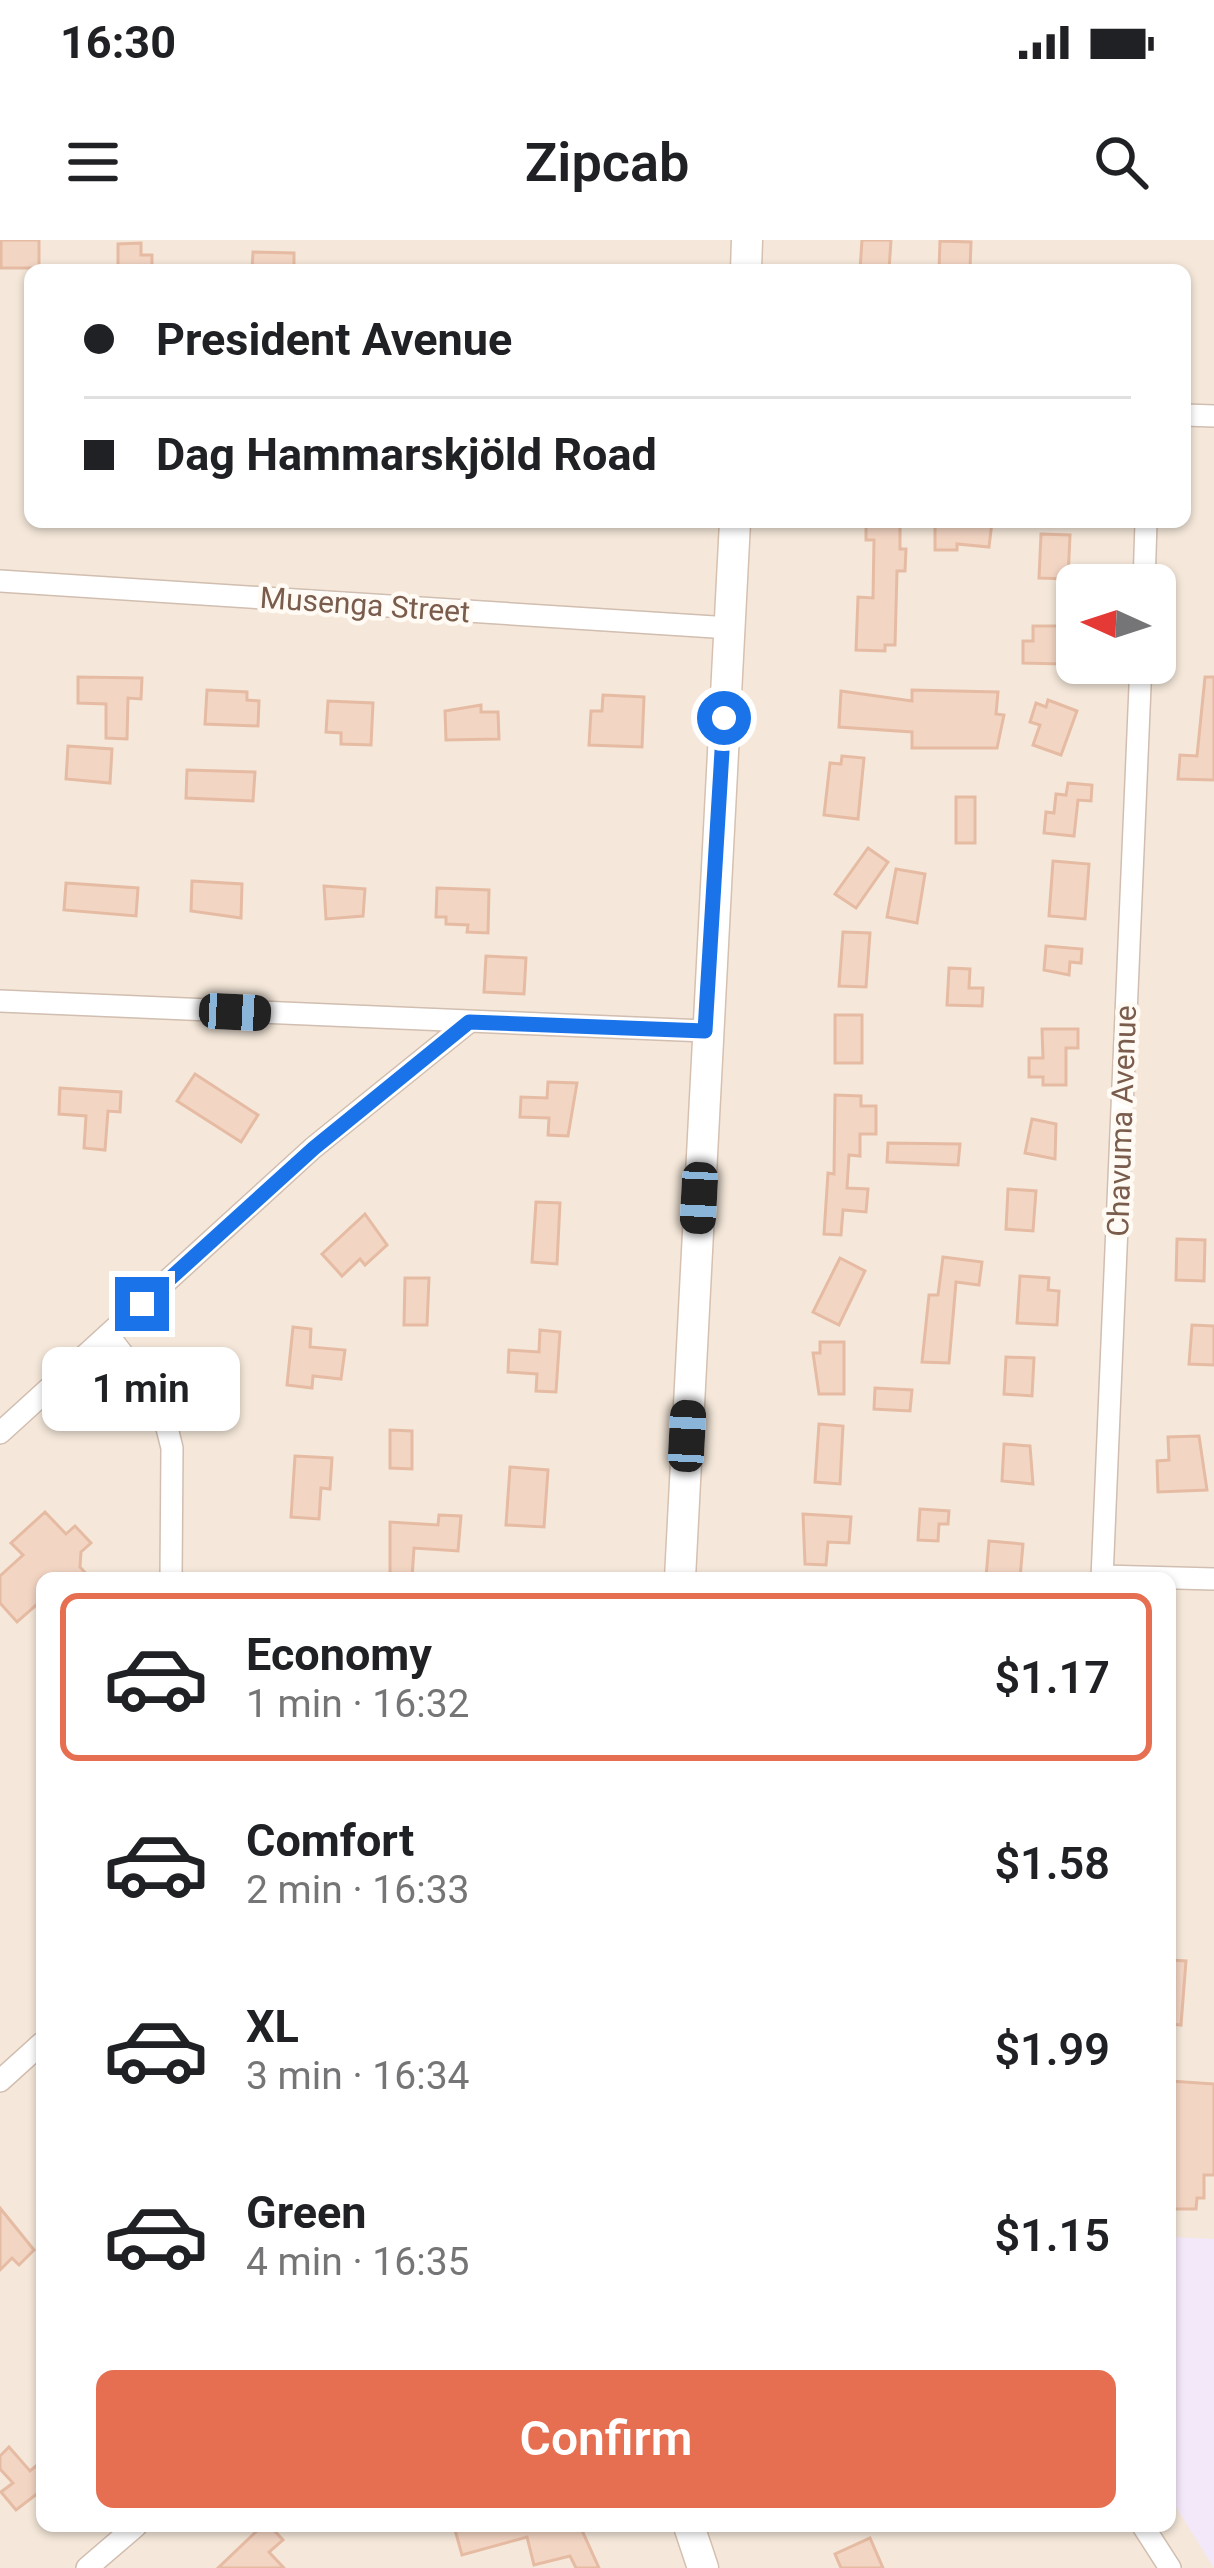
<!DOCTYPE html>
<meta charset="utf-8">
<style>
:root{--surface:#fff;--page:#f6f6f6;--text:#202124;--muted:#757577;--line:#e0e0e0;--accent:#e76f51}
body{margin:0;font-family:Roboto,sans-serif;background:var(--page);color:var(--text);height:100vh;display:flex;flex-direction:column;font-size:45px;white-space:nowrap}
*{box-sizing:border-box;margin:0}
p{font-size:39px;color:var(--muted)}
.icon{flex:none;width:66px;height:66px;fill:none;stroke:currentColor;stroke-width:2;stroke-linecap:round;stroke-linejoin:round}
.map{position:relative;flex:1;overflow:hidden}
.side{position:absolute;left:36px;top:1332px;width:1140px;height:960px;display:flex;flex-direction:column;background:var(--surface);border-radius:18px;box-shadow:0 3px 9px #0004}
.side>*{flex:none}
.banner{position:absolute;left:24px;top:24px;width:1167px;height:264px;border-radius:18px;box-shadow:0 3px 9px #0004;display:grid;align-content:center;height:264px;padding:0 60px;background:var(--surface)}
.needle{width:78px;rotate:273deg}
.tools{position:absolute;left:1056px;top:324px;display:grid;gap:24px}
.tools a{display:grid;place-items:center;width:120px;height:120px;border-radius:18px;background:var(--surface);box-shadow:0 3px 9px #0004;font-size:60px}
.end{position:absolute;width:54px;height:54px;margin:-27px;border:15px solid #1a73e8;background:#fff;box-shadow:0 0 0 6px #fff}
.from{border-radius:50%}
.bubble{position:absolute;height:84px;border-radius:18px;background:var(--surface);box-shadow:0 3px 9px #0004;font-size:39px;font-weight:600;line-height:84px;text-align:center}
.car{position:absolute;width:36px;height:72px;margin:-36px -18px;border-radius:15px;box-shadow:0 0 9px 3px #0007;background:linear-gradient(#222 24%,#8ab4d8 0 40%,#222 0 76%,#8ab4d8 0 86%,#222 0)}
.banner b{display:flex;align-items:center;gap:42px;height:114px;font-size:45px}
.banner b+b{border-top:3px solid var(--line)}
.banner i{width:30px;height:30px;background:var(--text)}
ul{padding:21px 0 0;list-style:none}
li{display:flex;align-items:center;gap:36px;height:168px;margin:0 24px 18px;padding:0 36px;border:6px solid transparent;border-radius:18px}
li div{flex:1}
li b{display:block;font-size:45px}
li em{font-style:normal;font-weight:600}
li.on{border-color:var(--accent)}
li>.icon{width:108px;height:108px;stroke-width:1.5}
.action{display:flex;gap:24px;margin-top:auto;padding:24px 60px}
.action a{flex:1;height:138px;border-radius:18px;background:var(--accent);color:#fff;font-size:48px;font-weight:600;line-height:138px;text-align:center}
.status{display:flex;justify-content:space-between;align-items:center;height:84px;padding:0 60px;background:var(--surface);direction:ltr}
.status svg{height:33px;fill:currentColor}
header{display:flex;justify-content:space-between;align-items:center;height:156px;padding:0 60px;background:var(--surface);font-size:54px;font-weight:600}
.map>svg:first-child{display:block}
.residential{fill:#f5e8da;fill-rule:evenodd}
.education{fill:#f3e8fa}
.building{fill:#f3d5c3;stroke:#e6bba3;stroke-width:3}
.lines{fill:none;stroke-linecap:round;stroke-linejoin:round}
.street-casing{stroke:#d1beb0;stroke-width:24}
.secondary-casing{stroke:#d6c0b0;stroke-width:33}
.street{stroke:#fff;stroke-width:21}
.secondary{stroke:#fff;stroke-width:30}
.route{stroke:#1a73e8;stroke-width:15}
.labels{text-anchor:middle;stroke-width:9;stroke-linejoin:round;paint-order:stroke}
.street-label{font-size:30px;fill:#7a5c4d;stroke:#fffaf3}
</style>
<div class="status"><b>16:30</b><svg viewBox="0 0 49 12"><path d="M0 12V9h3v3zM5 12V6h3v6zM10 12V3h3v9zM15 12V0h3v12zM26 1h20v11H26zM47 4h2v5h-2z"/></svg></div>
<header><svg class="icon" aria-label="menu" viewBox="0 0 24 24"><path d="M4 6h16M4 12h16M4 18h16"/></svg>Zipcab<svg class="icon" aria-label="search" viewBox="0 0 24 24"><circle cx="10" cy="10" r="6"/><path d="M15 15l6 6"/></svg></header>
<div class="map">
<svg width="1214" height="2328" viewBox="0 0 1214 2328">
<rect width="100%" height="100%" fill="#fdf6ec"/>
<!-- residential -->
<path class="residential" d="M0,0H1214V2328H0ZM30,30H1185V282H30ZM1077,345H1155V423H1077ZM42,1338H1170V2286H42Z"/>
<!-- education -->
<path class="education" d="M1170,1997L1214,1999V2328L1170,2257Z"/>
<!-- building -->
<g class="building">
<rect x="1" y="0" width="38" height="28"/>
<path d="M862,0H891L889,30H860Z"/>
<path d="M940,1L971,2L970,30H939Z"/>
<path d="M141,3V15H152V30H118V4Z"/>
<path d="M253,12L294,13V30H252Z"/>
<path d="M866,282H900V309H906L905,331H897L895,405H885V411L856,410L858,357L873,358L874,300H866Z"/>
<path d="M935,282H992L989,307L957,304V310H935Z"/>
<path d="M1041,294L1070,295L1068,339L1039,338Z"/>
<path d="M1033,386H1062V424L1023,423V401H1033Z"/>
<path d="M78,437L142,438L141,459L128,458L127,499L106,498V464L78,463Z"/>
<path d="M1205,437H1214V540L1178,539L1180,515L1197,516Z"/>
<path d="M207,450L247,452V460L259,461L258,486L205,484Z"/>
<path d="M912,450L998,452L996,474L1004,475L997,508H912V492L839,487L841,451L912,461Z"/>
<path d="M603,455L644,457L642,507L589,505L591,471H602Z"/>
<path d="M1048,460L1077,471L1061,515L1033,505L1040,485L1030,482L1036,463L1046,467Z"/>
<path d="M328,461L373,463L371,505L341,504V493L326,492Z"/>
<path d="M481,465V472H498L499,499L446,500L445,471Z"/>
<path d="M68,506L112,509L110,543L66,539Z"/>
<path d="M842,516L864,518L858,579L824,575L830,523L841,524Z"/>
<path d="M187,530L255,532L253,561L186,558Z"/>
<path d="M1068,543L1092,545L1091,561L1078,560L1074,596L1044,593L1046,572L1054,573L1056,554L1066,555Z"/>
<rect x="956" y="557" width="19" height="46"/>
<path d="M868,608L888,622L856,668L835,654Z"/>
<path d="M1053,621L1089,624L1085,679L1049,676Z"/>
<path d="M896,629L925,634L917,683L887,677Z"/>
<path d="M192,641L242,644L241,678L191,671Z"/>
<path d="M66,643L138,648L136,676L64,670Z"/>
<path d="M324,646L365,649L363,676L326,679Z"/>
<path d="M437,648L489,650L488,693L467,692L468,685L446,684V677H436Z"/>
<path d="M843,692L870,693L866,747L839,746Z"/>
<path d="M1046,706L1082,709L1081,723L1070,722L1069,735L1044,730Z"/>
<path d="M486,716L526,718L524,754L484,752Z"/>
<path d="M949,728L970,729L969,748H983L982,766L947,765Z"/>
<rect x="835" y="775" width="27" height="48"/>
<path d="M1042,789H1078V808H1066V845H1043V837H1029V818H1043Z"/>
<path d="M195,834L258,875L241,902L177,861Z"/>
<path d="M548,842L577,843L568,896L548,895L549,878L520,877L521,857L547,858Z"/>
<path d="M60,848L121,852L120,872L108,871L105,910L84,908L86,876L59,874Z"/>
<path d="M835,855L861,856V866H876V894H860V916L849,915L847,948L868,949L866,972L843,970L841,995L824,994L828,933L834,934Z"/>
<path d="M1032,879L1056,884L1055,919L1025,913Z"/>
<path d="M888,903L960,904L958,925L887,922Z"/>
<path d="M1008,949L1036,951L1033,991L1006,989Z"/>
<path d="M536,962L560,963L557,1024L532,1022Z"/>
<path d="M365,974L387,1005L365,1025L360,1019L342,1036L322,1014Z"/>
<path d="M1177,999L1205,1000L1204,1041L1176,1040Z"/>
<path d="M943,1017L982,1022L979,1045L956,1042L949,1123L922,1122L929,1055H938Z"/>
<path d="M840,1018L865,1031L839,1085L813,1072Z"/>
<path d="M1020,1036L1049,1038L1048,1050L1059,1051L1057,1085L1017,1083Z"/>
<path d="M405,1038H429L427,1085H404Z"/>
<path d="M1192,1085L1214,1086V1125L1189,1124Z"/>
<path d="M293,1087L311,1089L310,1107L345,1110L341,1139L313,1136L312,1148L287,1145Z"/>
<path d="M540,1090L560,1092L556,1152L536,1151L537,1134L508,1132L509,1110L539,1112Z"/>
<path d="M820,1102H844V1154H819L813,1113H820Z"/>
<path d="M1006,1117L1034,1118L1032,1156L1004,1154Z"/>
<path d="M875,1148L912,1150L910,1171L874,1169Z"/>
<path d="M819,1184L843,1186L840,1244L815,1242Z"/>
<path d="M390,1190L412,1191V1229L390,1228Z"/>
<path d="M1199,1196L1207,1250L1158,1252L1157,1221L1169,1220L1168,1197Z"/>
<path d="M1004,1204L1030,1206L1033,1244L1002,1241Z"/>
<path d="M295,1216L332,1218L330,1249L321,1248L319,1279L291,1277Z"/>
<path d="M510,1227L548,1230L544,1287L506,1285Z"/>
<path d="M920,1269L949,1271L948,1284H939L938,1301L918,1300Z"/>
<path d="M45,1272L66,1294L75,1286L91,1303L81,1312L80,1327L90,1338H42V1360L17,1382L0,1363V1336L23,1315L11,1303Z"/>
<path d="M803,1274L851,1277L849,1303L828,1302L826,1325L805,1324Z"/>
<path d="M439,1275L461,1276L458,1311L414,1308L412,1338H390V1282L438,1285Z"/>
<path d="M989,1301L1023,1304L1020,1338H986Z"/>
<path d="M1170,1720L1186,1721L1181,1785L1170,1784Z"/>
<path d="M1170,1841L1214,1844V1935H1204V1958H1197L1196,1969H1175L1170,1960Z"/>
<path d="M0,1968L34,2010L19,2025L12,2018L0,2030Z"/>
<path d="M9,2207L30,2231L42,2221V2250L16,2270L1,2252L13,2243L0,2229V2216Z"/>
<path d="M262,2286H270L283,2300L269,2312L284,2328H218Z"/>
<path d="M469,2286H580L599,2328H576L570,2316L534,2325L527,2297L462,2315L455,2290Z"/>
<path d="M870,2298L883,2328H841L835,2314Z"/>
</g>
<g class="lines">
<defs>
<g id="street">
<path d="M1185,175L1214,176"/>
<path d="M0,341L730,388"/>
<path d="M1144,345L1146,282"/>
<path d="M0,761L705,791"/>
<path d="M108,1095L161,1164L172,1208L171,1338"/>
<path d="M0,1193L313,908L469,782"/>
<path d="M1103,1336L1214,1339"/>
<path d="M1102,1338L1141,423"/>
<path d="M0,1841L42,1803"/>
<path d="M1143,2286L1170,2328"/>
<path d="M87,2328L136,2286"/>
</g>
<g id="secondary">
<path d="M746,30L747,0"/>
<path d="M680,1338L735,282"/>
<path d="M689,2286L703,2328"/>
</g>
</defs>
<!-- street casing -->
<use href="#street" class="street-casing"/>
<!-- secondary casing -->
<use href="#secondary" class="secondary-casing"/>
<!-- street -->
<use href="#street" class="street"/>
<!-- secondary -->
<use href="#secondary" class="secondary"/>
</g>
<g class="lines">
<!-- route -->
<path class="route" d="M142,1064L314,908L469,782L705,791L724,478"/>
</g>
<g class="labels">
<!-- street labels -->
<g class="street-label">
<text transform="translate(365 365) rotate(4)" y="10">Musenga Street</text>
<text transform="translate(1122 881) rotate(-88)" y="10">Chavuma Avenue</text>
</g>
</g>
</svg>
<div class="tools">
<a><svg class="needle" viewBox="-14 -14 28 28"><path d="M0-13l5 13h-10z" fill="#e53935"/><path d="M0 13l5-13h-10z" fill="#757577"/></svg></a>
</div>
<i class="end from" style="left:724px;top:478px"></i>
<i class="end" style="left:142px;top:1064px"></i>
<div class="bubble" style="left:42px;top:1107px;width:198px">1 min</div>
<i class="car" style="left:235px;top:772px;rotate:93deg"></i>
<i class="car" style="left:699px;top:958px;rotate:183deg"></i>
<i class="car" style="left:687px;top:1196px;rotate:3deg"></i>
<div class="banner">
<b><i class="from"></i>President Avenue</b>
<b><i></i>Dag Hammarskjöld Road</b>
</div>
<section class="side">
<ul>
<li class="on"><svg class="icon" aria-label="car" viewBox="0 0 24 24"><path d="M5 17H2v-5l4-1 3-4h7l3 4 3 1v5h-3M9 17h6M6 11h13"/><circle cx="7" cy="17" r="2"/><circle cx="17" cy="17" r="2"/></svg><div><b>Economy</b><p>1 min · 16:32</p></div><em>$1.17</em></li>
<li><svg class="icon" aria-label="car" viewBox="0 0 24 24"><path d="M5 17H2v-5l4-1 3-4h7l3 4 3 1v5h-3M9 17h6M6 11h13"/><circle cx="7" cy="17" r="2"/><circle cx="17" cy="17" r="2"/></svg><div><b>Comfort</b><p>2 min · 16:33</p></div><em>$1.58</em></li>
<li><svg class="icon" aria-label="car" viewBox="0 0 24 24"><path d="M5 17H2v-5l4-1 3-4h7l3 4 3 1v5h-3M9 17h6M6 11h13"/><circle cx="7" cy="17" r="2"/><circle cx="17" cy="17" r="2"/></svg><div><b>XL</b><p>3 min · 16:34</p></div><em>$1.99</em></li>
<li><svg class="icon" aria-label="car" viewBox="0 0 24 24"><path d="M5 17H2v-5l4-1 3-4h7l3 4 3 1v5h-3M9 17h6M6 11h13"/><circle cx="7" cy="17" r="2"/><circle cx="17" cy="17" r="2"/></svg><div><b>Green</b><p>4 min · 16:35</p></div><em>$1.15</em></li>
</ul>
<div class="action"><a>Confirm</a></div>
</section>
</div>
